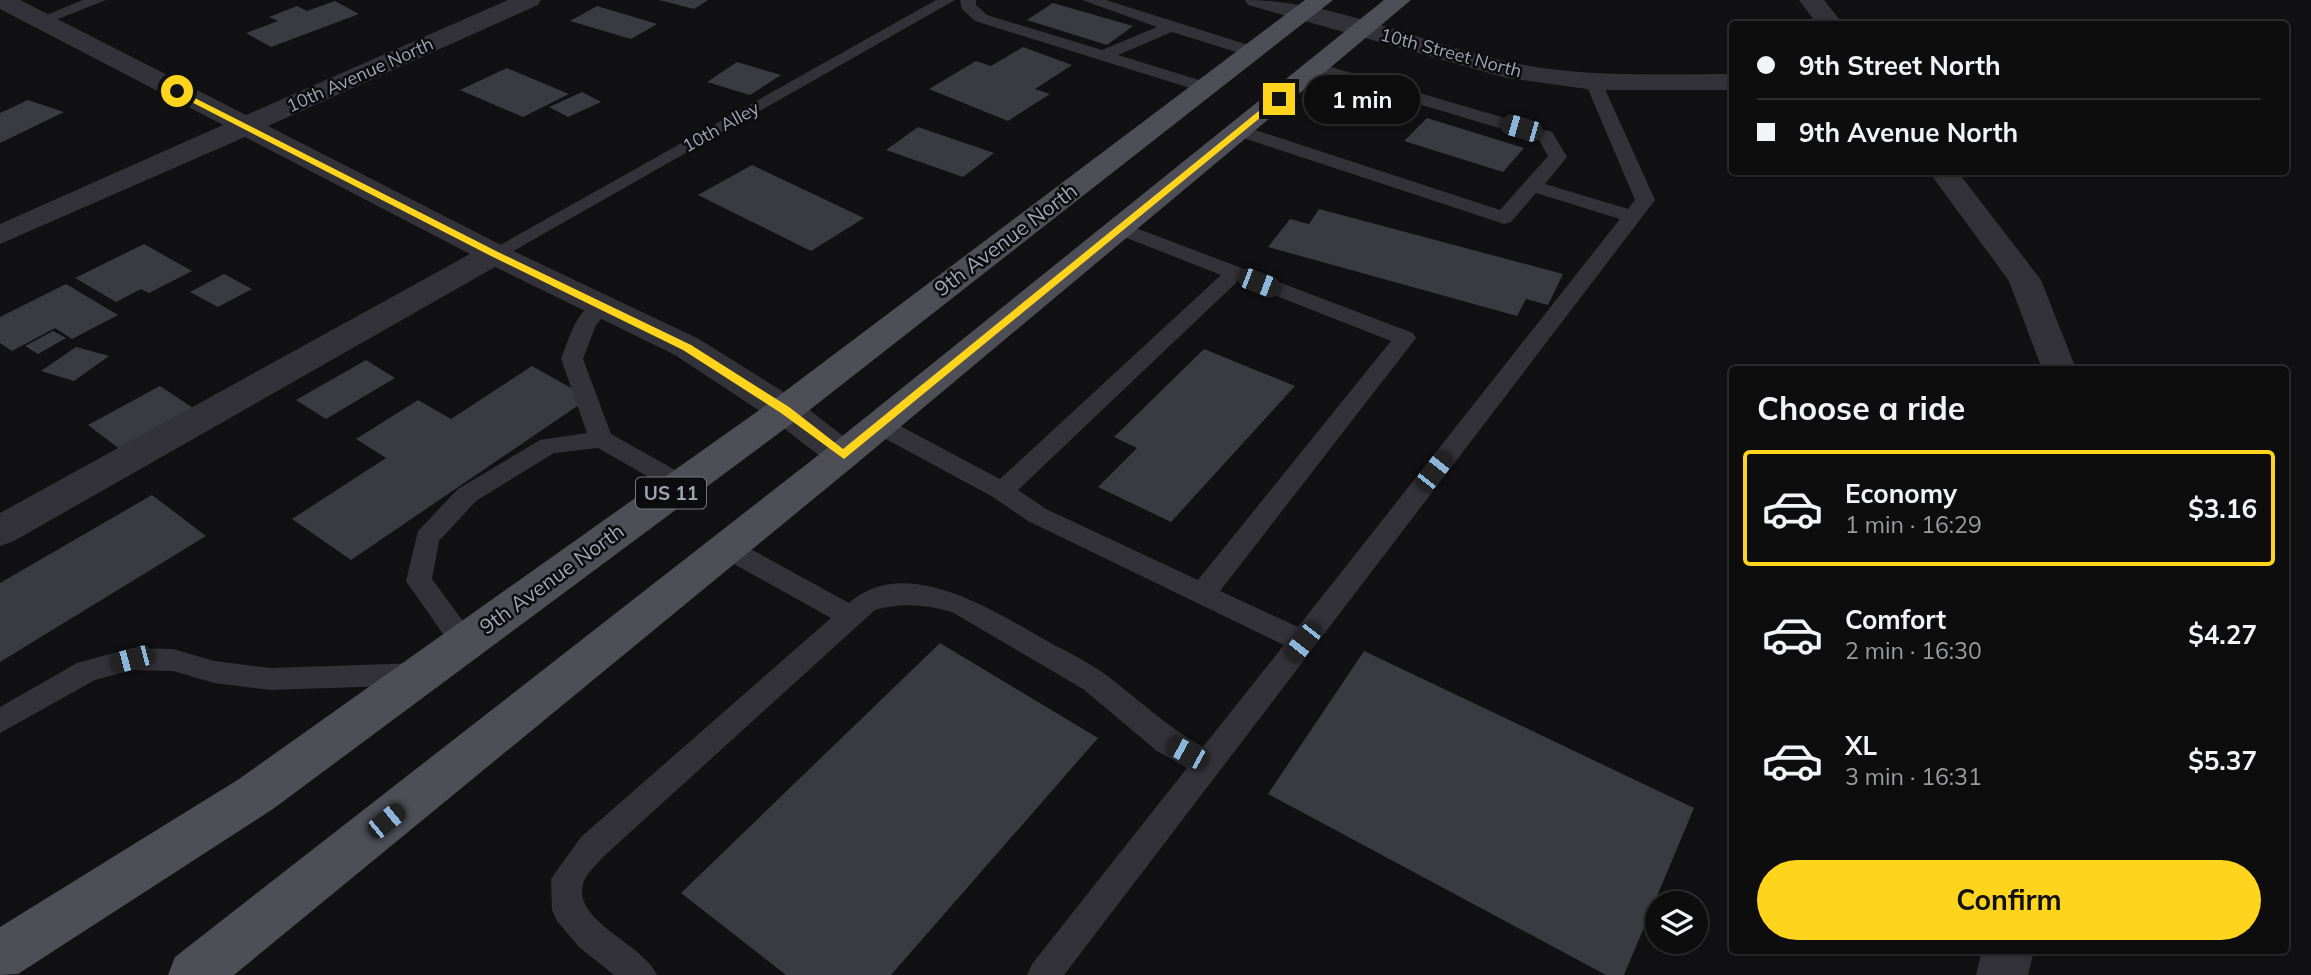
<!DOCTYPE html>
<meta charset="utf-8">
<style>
:root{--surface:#0d0d0e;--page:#1b1b1c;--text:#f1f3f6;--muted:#9a9c9e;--line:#2d2d2e;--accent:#ffd41d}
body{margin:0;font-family:Mulish,sans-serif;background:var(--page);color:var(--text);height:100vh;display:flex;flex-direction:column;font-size:26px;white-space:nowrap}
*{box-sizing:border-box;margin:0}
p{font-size:23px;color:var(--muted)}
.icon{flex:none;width:38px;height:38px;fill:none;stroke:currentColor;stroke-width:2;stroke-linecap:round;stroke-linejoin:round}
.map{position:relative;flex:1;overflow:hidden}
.panel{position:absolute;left:1729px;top:366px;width:560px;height:588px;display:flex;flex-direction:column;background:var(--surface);border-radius:7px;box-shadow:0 2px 5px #0004,0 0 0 2px var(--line)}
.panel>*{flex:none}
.hud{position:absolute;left:1729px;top:21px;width:560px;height:154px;border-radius:7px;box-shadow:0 2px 5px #0004,0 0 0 2px var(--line);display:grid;align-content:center;height:154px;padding:0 28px;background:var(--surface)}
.tools{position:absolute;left:1645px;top:891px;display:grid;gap:14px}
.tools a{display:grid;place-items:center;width:63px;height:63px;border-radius:50%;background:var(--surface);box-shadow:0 2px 5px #0004,0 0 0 2px var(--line);font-size:35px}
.end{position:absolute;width:32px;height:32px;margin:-16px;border:9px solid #ffd41d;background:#111;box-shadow:0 0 0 4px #111}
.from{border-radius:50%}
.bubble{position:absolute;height:49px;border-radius:24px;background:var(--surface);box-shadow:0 2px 5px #0004,0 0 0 2px var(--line);font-size:23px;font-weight:700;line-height:49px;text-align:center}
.car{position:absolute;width:21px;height:42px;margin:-21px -10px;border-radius:9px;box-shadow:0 0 5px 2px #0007;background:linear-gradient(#222 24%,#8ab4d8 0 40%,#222 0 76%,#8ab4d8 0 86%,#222 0)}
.hud b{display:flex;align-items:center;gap:24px;height:66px;font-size:26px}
.hud b+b{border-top:2px solid var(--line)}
.hud i{width:18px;height:18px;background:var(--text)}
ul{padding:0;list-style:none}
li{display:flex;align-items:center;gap:21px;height:116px;margin:0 14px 10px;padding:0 14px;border:4px solid transparent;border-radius:7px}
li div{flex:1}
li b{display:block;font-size:26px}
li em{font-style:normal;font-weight:700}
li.current{border-color:var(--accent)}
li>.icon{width:63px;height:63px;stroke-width:1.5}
h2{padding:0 28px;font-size:32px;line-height:84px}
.cta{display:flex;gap:14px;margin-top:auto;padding:14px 28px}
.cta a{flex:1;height:80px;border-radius:42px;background:var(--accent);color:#111;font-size:28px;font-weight:700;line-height:80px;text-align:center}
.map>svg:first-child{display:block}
.building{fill:#3a3b41}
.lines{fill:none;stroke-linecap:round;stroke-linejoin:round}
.lane{fill:#323238;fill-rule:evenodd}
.street{fill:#323238;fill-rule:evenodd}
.primary{fill:#4e4e57;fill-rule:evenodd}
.route{fill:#ffd41d}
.labels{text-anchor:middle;stroke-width:5;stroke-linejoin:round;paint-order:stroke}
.far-street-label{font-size:18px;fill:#a1a4b5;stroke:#0c0c0e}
.shield{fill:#0c0c0e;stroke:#747683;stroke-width:2}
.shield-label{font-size:19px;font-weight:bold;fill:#a1a4b5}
.street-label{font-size:21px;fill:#a1a4b5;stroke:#0c0c0e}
</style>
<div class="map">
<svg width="2311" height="975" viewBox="0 0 2311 975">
<rect width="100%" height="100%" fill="#111113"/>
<!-- building -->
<g class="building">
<path d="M659,0H708L694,9Z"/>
<path d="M335,1L359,14L271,47L246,33L278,21L269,17L297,6L307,11Z"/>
<path d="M1053,3L1133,26L1107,45L1027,20Z"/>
<path d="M597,6L657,24L631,39L570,21Z"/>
<path d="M1023,47L1072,65L1035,89L1050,94L1008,121L929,89L976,61L991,66Z"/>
<path d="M737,62L781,75L750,95L707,82Z"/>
<path d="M507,68L569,94L523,117L460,90Z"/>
<path d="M582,92L601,102L568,117L549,107Z"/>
<path d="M28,100L64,112L0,143V113Z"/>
<path d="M1427,118L1524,148L1503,172L1404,141Z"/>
<path d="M918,127L994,153L963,177L886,150Z"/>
<path d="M752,165L864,218L811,251L698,195Z"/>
<path d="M1319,209L1563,274L1548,305L1526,299L1517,316L1268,247L1290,219L1309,224Z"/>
<path d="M144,244L192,271L149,293L141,289L116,302L75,278Z"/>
<path d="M224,274L252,289L218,307L190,292Z"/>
<path d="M66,284L118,315L72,339L55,328L12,351L0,343V317Z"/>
<path d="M53,331L66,338L38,354L25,346Z"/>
<path d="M76,347L109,356L74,381L41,371Z"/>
<path d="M1204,349L1295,386L1171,522L1098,487L1137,448L1114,437Z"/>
<path d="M366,360L395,378L326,419L296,400Z"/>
<path d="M532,366L589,398L351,560L292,519L386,458L356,439L418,400L451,419Z"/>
<path d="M160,386L199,412L125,453L88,425Z"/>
<path d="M152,495L206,536L0,662V583Z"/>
<path d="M940,643L1098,738L891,975H786L681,893Z"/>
<path d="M1364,651L1694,808L1624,975H1606L1268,794Z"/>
</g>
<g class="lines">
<!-- lane -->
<g class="lane">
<path d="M83,0H106L48,23H36L34,20Z"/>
<path d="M936,0H955L501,258L494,260L484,254Z"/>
<path d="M960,0H976V5L987,15L1102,50L1157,27L1082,0H1106L1258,48L1260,52L1252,57L1172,32L1118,55L1212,84L1215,88L1212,92L1206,93L975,21L962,9Z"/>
<path d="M1317,63L1552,132L1567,157L1545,184L1628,209L1635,200L1585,82L1594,77L1600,78L1655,200L1064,975H1027L1032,964L1187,768L1157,751L1083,689L952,612C927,605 901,602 875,610L603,857C597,864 585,875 583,884C573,922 644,944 657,975H614L579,947L557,921L552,910L551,879L581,837L831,618L718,555L714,548L718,541L727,539L736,541L849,603C904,554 989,608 1040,637C1061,649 1085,660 1105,674C1138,699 1167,727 1203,747L1284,645L1028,521L993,497L871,431L867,425L871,419H887L1000,479L1221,275L1114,233L1111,229L1114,225H1128L1413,333L1416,338L1220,591L1298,627L1620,219L1536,193L1511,222L1504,224L1234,135L1231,131L1234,127H1246L1500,210L1548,156L1539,140L1311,72L1309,68L1311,64ZM1238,281L1391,341L1198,580L1046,509L1018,490Z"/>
<path d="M601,300L612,306L596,325L583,359L611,434L691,479L694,485L691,491L682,494L673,491L598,448L554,453L476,501L439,541L432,579L479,643L475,651L465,654L455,651L406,581L418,531L458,489L540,440L587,433L561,359C569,339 577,306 601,300Z"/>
<path d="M132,648L173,649L214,661L270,668L420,663L430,666L434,674L430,682L420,685L270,690L214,683L173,671L132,670L95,680L0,733V707L77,663Z"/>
</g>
<!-- street -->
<g class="street">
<path d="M0,0H20L246,115L508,0H541L538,5L268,126L505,247L699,339L798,401L856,446L862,455L856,464L843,468L830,464L772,419L675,355L495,267L14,541L0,546V513L470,254L245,137L0,244V224L223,125L0,9Z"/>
<path d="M1245,0C1335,0 1421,44 1509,62C1582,78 1657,74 1732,74V90H1594L1507,78L1248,5Z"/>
<path d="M1799,0H1824L1843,24H1817Z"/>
<path d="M1929,172H1958L2041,280L2076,369H2042L2009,281Z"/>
<path d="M1982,950H2034L2028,975H1976Z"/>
</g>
<!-- primary -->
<g class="primary">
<path d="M1305,0H1333L798,419L273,809L18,974L0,975V927L239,779L772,401Z"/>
<path d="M1384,0H1411L856,464L234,975H168L175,957L830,446Z"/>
</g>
</g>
<!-- route -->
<path class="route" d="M177,89L498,252L691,345L789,407L843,449L1276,97L1283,99L844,459L781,413L683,350L491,256L174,93Z"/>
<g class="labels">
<!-- far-street labels -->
<g class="far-street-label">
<text transform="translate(1451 53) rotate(15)" y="6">10th Street North</text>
<text transform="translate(360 75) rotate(-24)" y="6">10th Avenue North</text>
<text transform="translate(721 127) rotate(-29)" y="6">10th Alley</text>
</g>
<!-- shield labels -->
<rect class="shield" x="636" y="477.5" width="70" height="31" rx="5"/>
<g class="shield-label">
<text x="671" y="500">US 11</text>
</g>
<!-- street labels -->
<g class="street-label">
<text transform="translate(1006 240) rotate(-37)" y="7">9th Avenue North</text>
<text transform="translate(552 579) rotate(-36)" y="7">9th Avenue North</text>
</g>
</g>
</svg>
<div class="tools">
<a><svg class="icon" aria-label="layers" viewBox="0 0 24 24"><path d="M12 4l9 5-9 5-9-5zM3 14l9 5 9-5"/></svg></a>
</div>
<i class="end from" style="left:177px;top:91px"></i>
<i class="end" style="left:1279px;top:99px"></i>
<div class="bubble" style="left:1304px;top:75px;width:116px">1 min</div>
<i class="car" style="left:1521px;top:128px;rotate:286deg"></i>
<i class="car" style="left:1259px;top:283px;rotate:111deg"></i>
<i class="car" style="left:1434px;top:471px;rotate:38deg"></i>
<i class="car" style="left:1303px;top:642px;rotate:218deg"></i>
<i class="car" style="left:132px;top:659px;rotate:255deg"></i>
<i class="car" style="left:1187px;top:753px;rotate:299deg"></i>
<i class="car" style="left:386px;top:821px;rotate:51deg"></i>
<div class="hud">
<b><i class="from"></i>9th Street North</b>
<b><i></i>9th Avenue North</b>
</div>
<section class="panel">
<h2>Choose a ride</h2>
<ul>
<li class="current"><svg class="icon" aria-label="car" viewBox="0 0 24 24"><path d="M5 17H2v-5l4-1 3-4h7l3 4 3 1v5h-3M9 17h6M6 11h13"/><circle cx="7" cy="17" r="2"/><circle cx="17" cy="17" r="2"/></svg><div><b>Economy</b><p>1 min · 16:29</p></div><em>$3.16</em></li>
<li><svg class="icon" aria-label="car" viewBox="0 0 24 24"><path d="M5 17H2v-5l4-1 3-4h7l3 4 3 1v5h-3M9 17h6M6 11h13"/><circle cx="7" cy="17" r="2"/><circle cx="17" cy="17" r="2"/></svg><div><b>Comfort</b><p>2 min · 16:30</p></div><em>$4.27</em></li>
<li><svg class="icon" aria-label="car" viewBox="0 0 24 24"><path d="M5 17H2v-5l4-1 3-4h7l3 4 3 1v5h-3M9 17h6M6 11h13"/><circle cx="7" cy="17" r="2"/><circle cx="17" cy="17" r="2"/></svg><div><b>XL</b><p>3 min · 16:31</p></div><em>$5.37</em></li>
</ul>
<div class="cta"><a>Confirm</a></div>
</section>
</div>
